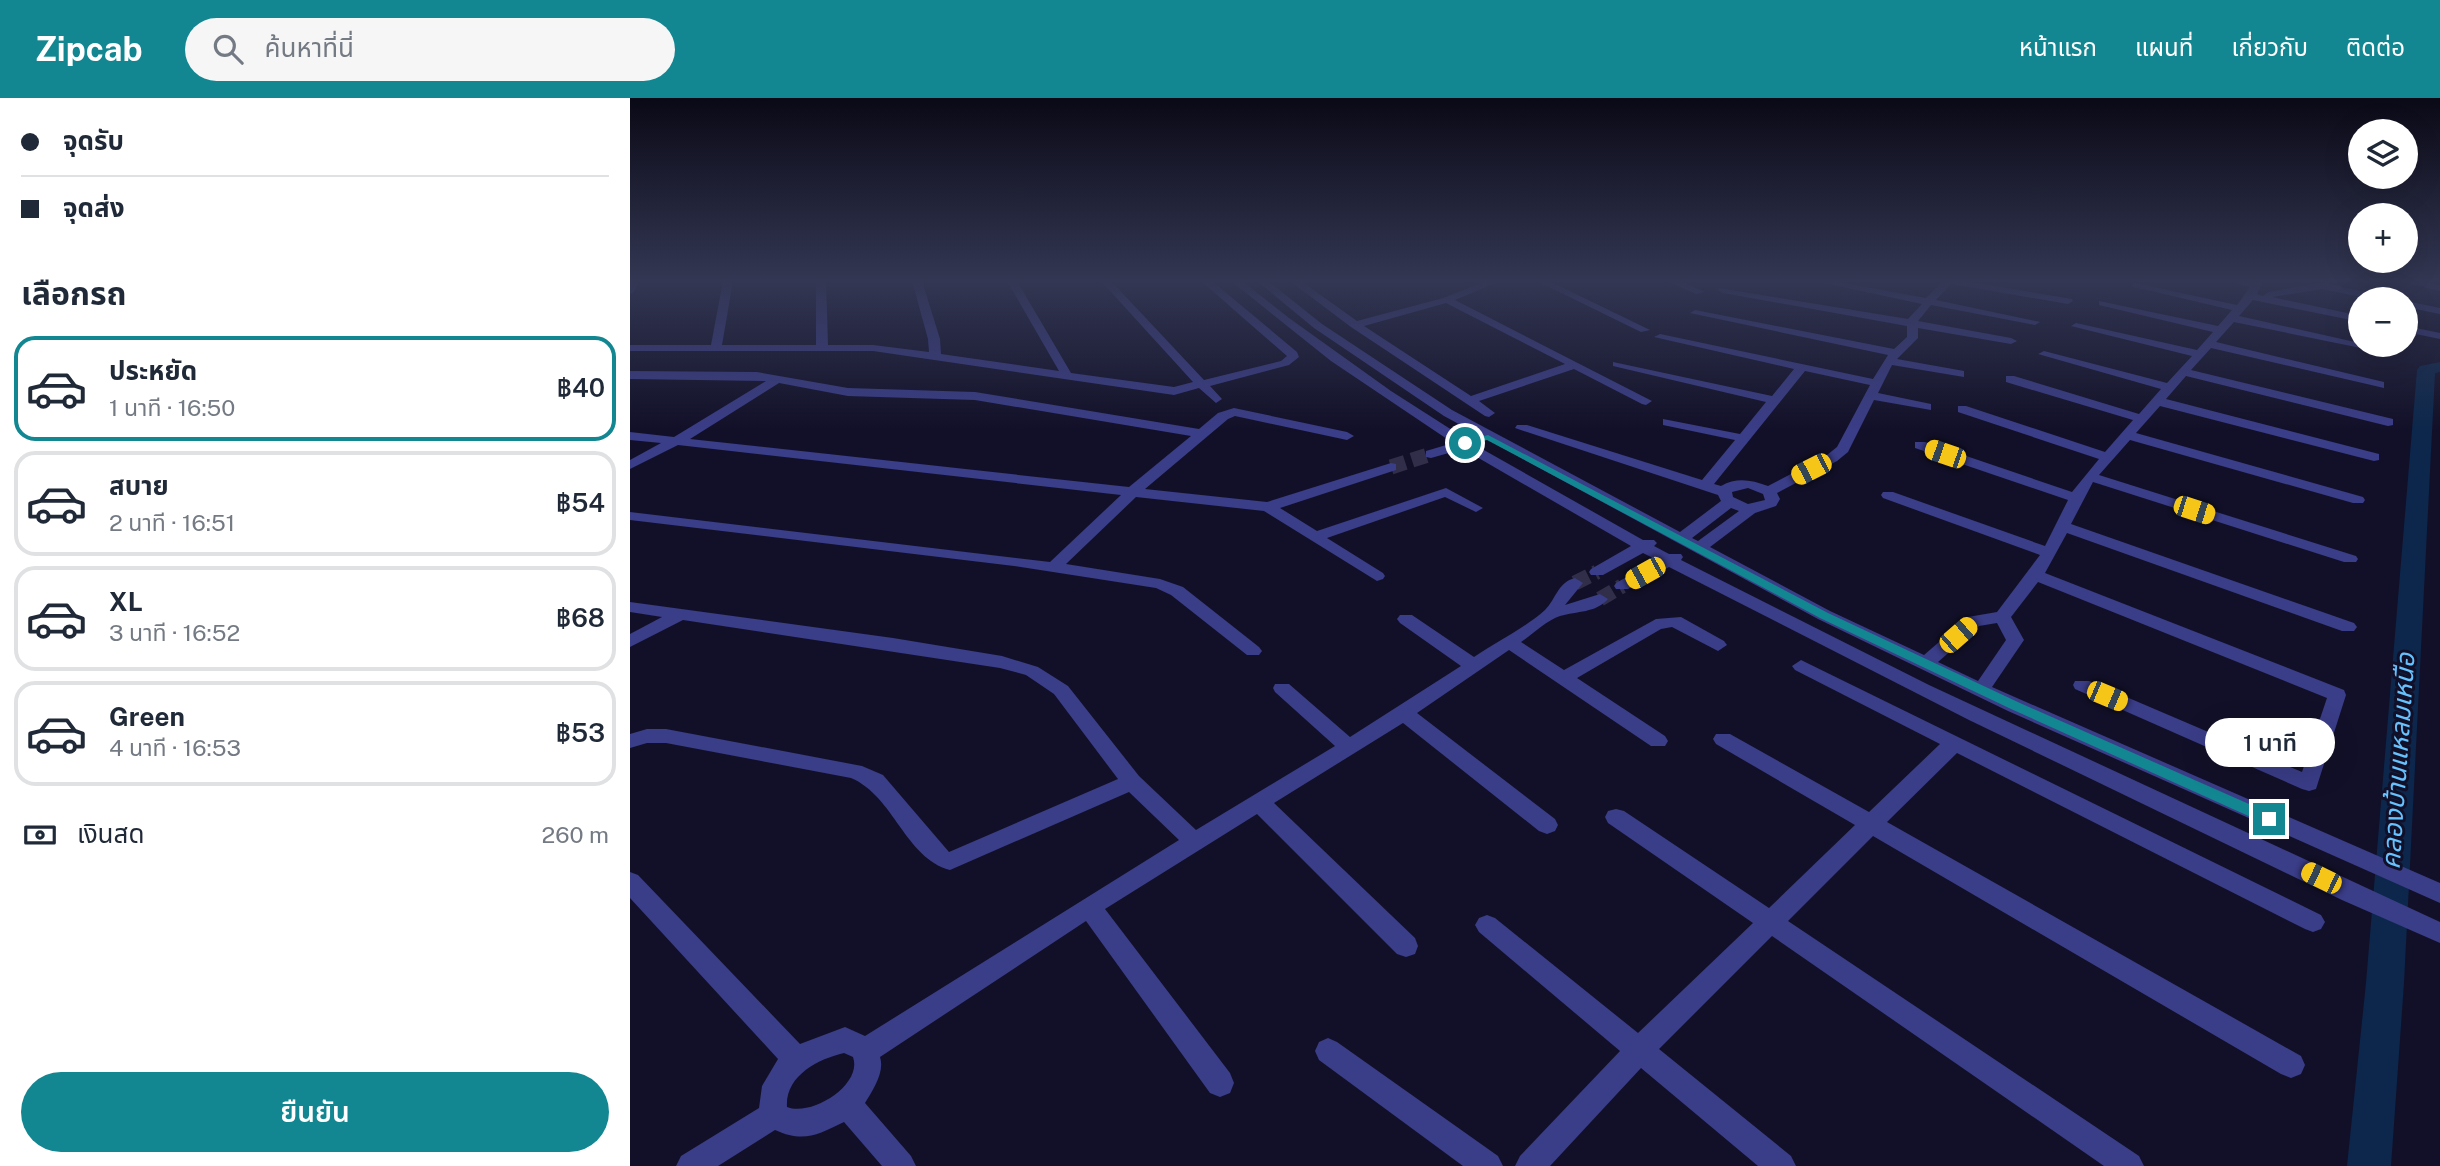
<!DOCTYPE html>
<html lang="th">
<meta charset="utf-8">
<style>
:root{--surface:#fff;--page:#f6f6f7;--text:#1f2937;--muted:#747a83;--line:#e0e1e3;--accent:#128691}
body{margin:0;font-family:"Public Sans","Noto Sans Thai",sans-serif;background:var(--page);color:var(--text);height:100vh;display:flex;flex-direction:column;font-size:26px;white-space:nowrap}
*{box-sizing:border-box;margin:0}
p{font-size:23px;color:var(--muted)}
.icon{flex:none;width:38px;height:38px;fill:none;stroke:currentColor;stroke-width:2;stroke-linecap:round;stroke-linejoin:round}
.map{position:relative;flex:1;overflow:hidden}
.drawer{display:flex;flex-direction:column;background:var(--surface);width:630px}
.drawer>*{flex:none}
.top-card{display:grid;align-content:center;height:154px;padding:0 21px;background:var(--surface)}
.tools{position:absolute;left:1718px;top:21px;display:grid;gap:14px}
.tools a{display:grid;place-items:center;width:70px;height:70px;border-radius:50%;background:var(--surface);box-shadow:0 7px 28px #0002;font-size:35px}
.end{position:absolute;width:32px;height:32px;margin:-16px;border:9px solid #128691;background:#fff;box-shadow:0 0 0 4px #fff}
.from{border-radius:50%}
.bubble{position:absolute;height:49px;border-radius:24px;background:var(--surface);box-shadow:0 7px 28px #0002;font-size:23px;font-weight:600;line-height:49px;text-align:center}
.car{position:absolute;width:21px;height:42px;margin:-21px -10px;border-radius:9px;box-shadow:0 0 5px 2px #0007;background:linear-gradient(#f5c518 24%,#345 0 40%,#f5c518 0 76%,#345 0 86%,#f5c518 0)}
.top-card b{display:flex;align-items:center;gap:24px;height:66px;font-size:26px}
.top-card b+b{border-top:2px solid var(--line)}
.top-card i{width:18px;height:18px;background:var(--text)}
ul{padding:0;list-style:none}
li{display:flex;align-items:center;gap:21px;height:105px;margin:0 14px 10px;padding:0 7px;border:4px solid var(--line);border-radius:21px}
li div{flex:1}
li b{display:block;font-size:26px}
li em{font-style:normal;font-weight:600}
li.current{border-color:var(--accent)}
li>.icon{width:63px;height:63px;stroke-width:1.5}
h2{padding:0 21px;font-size:32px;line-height:84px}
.pay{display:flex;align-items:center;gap:18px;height:77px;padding:0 21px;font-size:26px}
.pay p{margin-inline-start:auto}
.action{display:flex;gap:14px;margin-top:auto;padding:14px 21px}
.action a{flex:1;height:80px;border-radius:42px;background:var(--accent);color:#fff;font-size:28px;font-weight:600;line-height:80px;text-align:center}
header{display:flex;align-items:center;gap:42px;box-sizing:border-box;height:98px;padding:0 35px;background:var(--accent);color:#fff}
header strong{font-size:33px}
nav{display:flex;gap:38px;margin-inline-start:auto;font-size:24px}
.search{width:490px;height:63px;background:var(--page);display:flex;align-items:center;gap:18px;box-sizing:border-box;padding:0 24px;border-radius:38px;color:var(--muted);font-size:26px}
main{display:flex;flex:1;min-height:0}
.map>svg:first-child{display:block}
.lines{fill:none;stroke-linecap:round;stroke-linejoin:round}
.canal{fill:#0c274b;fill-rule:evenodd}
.minor-tunnel{stroke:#302e48;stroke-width:15;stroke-dasharray:15 7;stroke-linecap:butt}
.minor{fill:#3a3d87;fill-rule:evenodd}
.route{fill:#128691}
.labels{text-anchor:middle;stroke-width:6;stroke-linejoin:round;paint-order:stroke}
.water-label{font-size:26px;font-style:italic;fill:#65c2ff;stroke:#121028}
</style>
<header>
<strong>Zipcab</strong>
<div class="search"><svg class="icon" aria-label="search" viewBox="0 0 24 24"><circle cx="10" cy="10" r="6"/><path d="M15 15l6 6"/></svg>ค้นหาที่นี่</div>
<nav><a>หน้าแรก</a><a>แผนที่</a><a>เกี่ยวกับ</a><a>ติดต่อ</a></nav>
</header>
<main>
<section class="drawer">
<div class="top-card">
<b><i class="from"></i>จุดรับ</b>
<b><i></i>จุดส่ง</b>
</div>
<h2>เลือกรถ</h2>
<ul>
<li class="current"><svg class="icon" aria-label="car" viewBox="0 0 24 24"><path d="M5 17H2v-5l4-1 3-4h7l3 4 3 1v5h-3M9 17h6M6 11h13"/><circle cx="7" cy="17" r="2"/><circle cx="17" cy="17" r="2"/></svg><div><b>ประหยัด</b><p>1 นาที · 16:50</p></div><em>฿40</em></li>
<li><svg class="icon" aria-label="car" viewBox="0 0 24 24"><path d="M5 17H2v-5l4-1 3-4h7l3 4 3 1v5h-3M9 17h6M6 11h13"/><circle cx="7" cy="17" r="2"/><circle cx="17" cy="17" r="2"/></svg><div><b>สบาย</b><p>2 นาที · 16:51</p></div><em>฿54</em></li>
<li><svg class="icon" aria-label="car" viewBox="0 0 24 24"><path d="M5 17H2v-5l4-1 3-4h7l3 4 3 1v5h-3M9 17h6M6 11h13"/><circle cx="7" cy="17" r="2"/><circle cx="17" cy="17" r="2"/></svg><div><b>XL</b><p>3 นาที · 16:52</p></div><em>฿68</em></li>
<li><svg class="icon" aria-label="car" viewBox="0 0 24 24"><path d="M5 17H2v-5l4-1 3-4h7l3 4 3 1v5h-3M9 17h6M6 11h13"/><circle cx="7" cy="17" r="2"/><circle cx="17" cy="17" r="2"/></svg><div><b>Green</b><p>4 นาที · 16:53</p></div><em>฿53</em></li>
</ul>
<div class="pay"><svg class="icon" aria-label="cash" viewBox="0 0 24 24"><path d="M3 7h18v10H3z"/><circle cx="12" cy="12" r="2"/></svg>เงินสด<p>260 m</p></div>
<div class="action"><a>ยืนยัน</a></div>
</section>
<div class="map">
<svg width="1810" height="1068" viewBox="0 0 1810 1068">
<rect width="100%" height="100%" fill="#121028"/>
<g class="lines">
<!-- canal -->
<path class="canal" d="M1810,264V274L1805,275L1774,885L1761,1068H1717L1736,885L1787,272L1790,268Z"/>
<!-- minor-tunnel -->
<g class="minor-tunnel">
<path d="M761,369L801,356"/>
<path d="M945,485L967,474"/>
<path d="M970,501L992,488"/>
</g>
<!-- minor -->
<g class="minor">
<path d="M0,183H9L5,193L0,196Z"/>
<path d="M93,183H103L92,247H186V183H196L198,247H243L299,254L298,241L282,183H292L310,241L311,256L429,273L377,183H387L441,275L544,289L563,284L471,183H481L574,282L651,263L657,258L571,183H582L667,254L669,259L659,267L580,288L592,301L586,305L569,290L544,297L243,253H0V247H81Z"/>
<path d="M601,183H612L659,220L761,293L836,341H846L848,344L845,347L1013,442H1024L1027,445L1024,448L1039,456H1051L1053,459L1051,462L1299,587L1810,824V845L1712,802L1339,622L1039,469L998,491H986L984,488L986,485L1027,462L1013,455L973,477H961L959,474L961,471L1001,448L833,351L801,360L796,359V353L823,345L701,263Z"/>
<path d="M627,183H638L692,226L822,312L1050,434L1091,403L1088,397L885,330L887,327H897L1072,382L1105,342L1033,327V321L1110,336L1136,304L983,268V264L1142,298L1164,271L1024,239L1030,236L1243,281L1258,257L1060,215L1065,212L1264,251L1277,239V228L1093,195L1088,192L1089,190L1278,221L1292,206L1184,183H1203L1296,200L1313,183H1335L1442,201L1443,203L1438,206L1321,186L1306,202L1410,224L1405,227L1301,207L1288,223L1381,240L1387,243L1381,246L1288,230V240L1267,261L1334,273V279L1262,267L1248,295L1301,306V312L1244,302L1218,354L1207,363L1147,395L1150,401L1146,408L1125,415L1080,449L1200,513L1294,557L1338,519L1367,514L1410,457L1253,400L1251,397L1253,394H1263L1415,448L1438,402L1285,350V344H1295L1442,394L1469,361L1328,314V308H1336L1475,354L1503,322L1376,284V278H1384L1509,316L1531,291L1408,256L1414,253L1537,285L1562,258L1441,228L1446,225L1567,252L1583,234L1469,207V203L1588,228L1602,212L1500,188L1505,185L1607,207L1620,189L1599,183H1633L1627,196L1633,198L1638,194L1701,183L1698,186L1758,199L1759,201H1741L1692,191L1642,199L1731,218V224L1623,202L1609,218L1765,253V257L1604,224L1586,244L1754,284V290L1581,250L1561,272L1763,321V327L1758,328L1556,278L1536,301L1749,356V362L1744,363L1530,308L1506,335L1733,399L1735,402L1733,405H1723L1500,342L1469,377L1726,458L1728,461L1726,464H1714L1463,384L1441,426L1724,525L1727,529L1724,533H1712L1437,435L1415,475L1714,592L1716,597L1686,691L1679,693L1672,691L1445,591L1443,587L1445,583H1459L1672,674L1697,600L1408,484L1381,519L1394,542L1362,589L1810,785V805L1378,613L1188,521L814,318L684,230ZM1175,273L1240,287L1207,349L1197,357L1138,388C1121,382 1107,379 1091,388L1084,386ZM1118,390L1133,396L1135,402L1118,406L1103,399L1102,394ZM1101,410L1109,413L1068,443L1062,440ZM1367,525L1376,542L1348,583L1308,564L1349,528Z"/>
<path d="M660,183H671L727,223L813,200L857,183H870L825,202L1022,303L1016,307L1012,306L944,271L849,303L865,315L859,319L855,318L721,229ZM816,205L935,266L841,298L734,228Z"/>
<path d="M907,183H919L1020,232L1011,234Z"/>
<path d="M1037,183H1050L1075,194L1066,196Z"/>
<path d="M1768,183H1787L1810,187V193Z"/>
<path d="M1776,203L1810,210V216L1776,209Z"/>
<path d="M1776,228L1810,235V241L1776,234Z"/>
<path d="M0,273L127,274L218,290L345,294L569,331L588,315L604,310L717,334L724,338L717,342L605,318L598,321L515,391L637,404L761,365L766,366V372L650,410L687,433L816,390L853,410L846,414L815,399L697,440L753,475L755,478L753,481L747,483L634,413L506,399L436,466L530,481L553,489L629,549L632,553L629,557H617L541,497L526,490L384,468L0,422V414L420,464L491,397L48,347L0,371V362L31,345L0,342V334L44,339L136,283L0,281ZM149,285L218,298L345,302L561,338L499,389L60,341Z"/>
<path d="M945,480L953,485L935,507L970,496L978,501C966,515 947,513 930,518C917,522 903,536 891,544L934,572L1026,521L1051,519L1094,543L1097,547L1088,553L1042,529L1031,531L947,580L1035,638L1038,643L1035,648H1021L879,552L787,615L925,721L928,727L925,733L917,736L909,733L773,625L644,705L785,840L788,848L785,856L776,859L767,856L627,716L475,811L600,975L604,985L600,995L590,999L580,995L456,823L250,959C255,974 243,992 235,1005L281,1058L286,1068H252L214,1024C187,1037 174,1045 145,1032L88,1068H46L51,1058L129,1010L132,988L148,961L0,800V774L8,777L170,946L215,929L235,938L549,742L499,694L320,772C275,760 264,698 221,680L36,645H17L0,650V636L17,631H36L232,668L253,677L319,754L488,681L424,596L396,577L370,570L53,522L0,549V536L32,519L0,514V504L263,540L372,558L408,569L438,588L509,678L566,732L705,648L645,594L643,590L645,586H659L720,639L831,568L770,525L767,521L770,517H782L844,559C866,544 895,530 915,512C926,501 928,484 945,480ZM214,955L223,959C233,987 181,1019 157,1009C155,978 188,961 214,955Z"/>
<path d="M1171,562L1691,817L1695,824L1691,831L1683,834L1675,831L1327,655L1257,724L1671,958L1675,967L1671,976L1661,980L1651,976L1243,738L1158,823L1509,1058L1514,1068H1474L1142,838L1029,951L1161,1058L1166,1068H1128L1011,970L920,1068H885L890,1058L990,953L849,834L845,827L849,820L857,817L865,820L1008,935L1123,825L978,725L975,719L978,713L986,711L994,713L1139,810L1225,727L1086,646L1083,641L1086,636H1100L1239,714L1310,646L1165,572L1162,568Z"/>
<path d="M698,940L707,944L868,1058L873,1068H833L689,962L685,953L689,944Z"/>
</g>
</g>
<!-- sky -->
<linearGradient id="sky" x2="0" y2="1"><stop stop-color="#0a0916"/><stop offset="0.55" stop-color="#333753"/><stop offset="1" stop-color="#333753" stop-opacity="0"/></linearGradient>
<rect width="1810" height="332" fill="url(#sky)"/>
<!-- route -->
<path class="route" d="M858,337L1198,515L1390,605L1644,717L1646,721L1644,725H1634L1381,611L1190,520L857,342L835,348L831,345Z"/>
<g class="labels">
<!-- water labels -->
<g class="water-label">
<text transform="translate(1768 663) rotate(-86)" y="9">คลองบ้านแหลมเหนือ</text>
</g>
</g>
</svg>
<div class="tools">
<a><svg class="icon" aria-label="layers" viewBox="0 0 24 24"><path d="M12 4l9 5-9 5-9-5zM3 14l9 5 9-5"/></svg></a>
<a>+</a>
<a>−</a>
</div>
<i class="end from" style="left:835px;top:345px"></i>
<i class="end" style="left:1639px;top:721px"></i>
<div class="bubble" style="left:1575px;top:620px;width:130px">1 นาที</div>
<i class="car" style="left:1315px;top:356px;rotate:289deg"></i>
<i class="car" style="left:1181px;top:371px;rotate:243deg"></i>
<i class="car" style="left:1564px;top:412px;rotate:108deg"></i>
<i class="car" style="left:1015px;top:475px;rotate:241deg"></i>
<i class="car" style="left:1328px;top:537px;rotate:49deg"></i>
<i class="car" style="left:1477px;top:598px;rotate:113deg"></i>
<i class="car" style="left:1691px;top:780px;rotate:296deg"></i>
</div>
</main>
